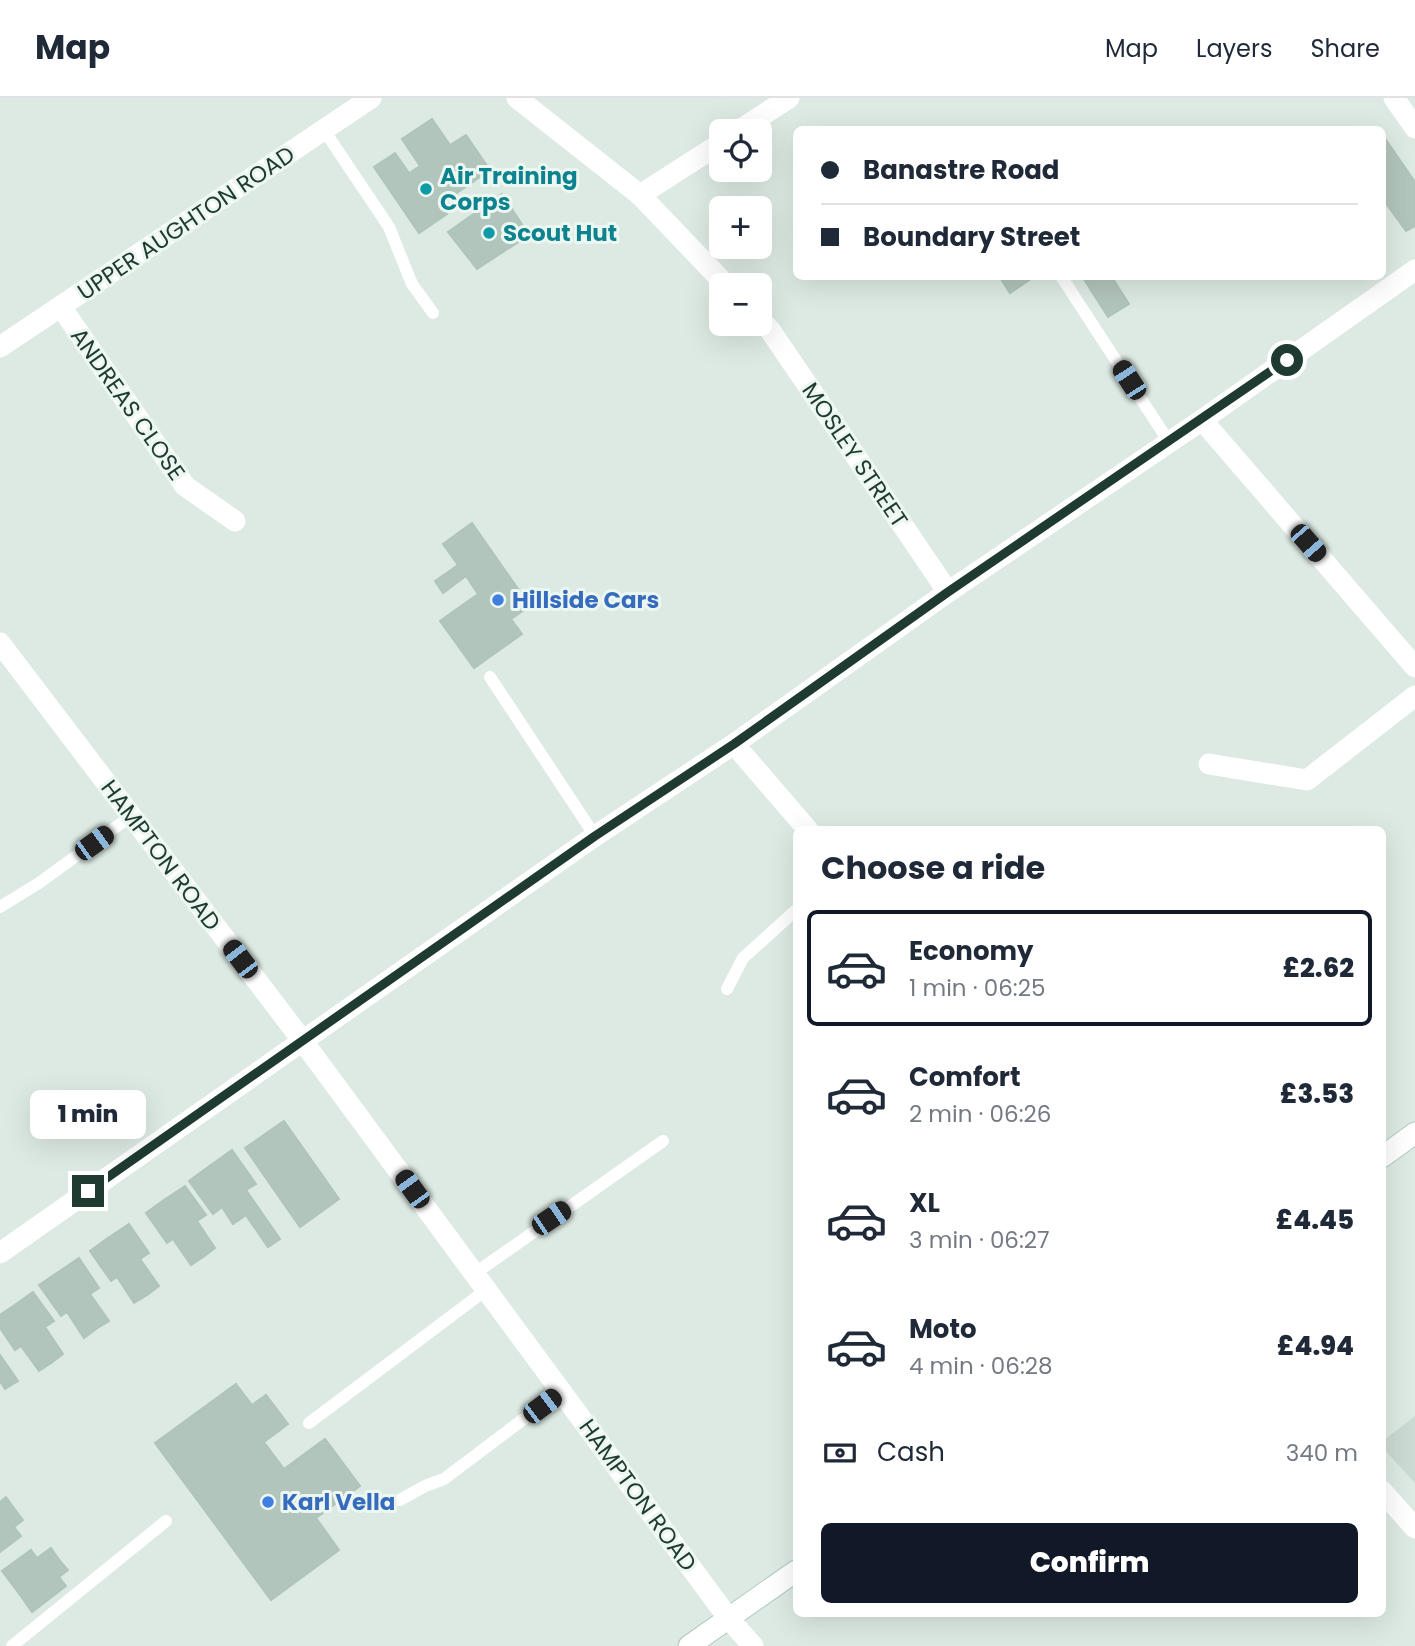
<!DOCTYPE html>
<meta charset="utf-8">
<style>
:root{--surface:#fff;--page:#f2f2f3;--text:#1f2937;--muted:#747a83;--line:#e0e1e3;--accent:#111827}
body{margin:0;font-family:Poppins,sans-serif;background:var(--page);color:var(--text);height:100vh;display:flex;flex-direction:column;font-size:26px;white-space:nowrap}
*{box-sizing:border-box;margin:0}
p{font-size:23px;color:var(--muted)}
.icon{flex:none;width:38px;height:38px;fill:none;stroke:currentColor;stroke-width:2;stroke-linecap:round;stroke-linejoin:round}
.map{position:relative;flex:1;overflow:hidden}
.panel{position:absolute;left:793px;top:728px;width:593px;height:791px;display:flex;flex-direction:column;background:var(--surface);border-radius:10px;box-shadow:0 7px 28px #0002}
.panel>*{flex:none}
.hud{position:absolute;left:793px;top:28px;width:593px;height:154px;border-radius:10px;box-shadow:0 7px 28px #0002;display:grid;align-content:center;height:154px;padding:0 28px;background:var(--surface)}
.controls{position:absolute;left:709px;top:21px;display:grid;gap:14px}
.controls a{display:grid;place-items:center;width:63px;height:63px;border-radius:10px;background:var(--surface);box-shadow:0 7px 28px #0002;font-size:35px}
.end{position:absolute;width:32px;height:32px;margin:-16px;border:9px solid #1e3a31;background:#fff;box-shadow:0 0 0 4px #fff}
.from{border-radius:50%}
.bubble{position:absolute;height:49px;border-radius:10px;background:var(--surface);box-shadow:0 7px 28px #0002;font-size:23px;font-weight:800;line-height:49px;text-align:center}
.car{position:absolute;width:21px;height:42px;margin:-21px -10px;border-radius:9px;box-shadow:0 0 5px 2px #0007;background:linear-gradient(#222 24%,#8ab4d8 0 40%,#222 0 76%,#8ab4d8 0 86%,#222 0)}
.hud b{display:flex;align-items:center;gap:24px;height:66px;font-size:26px}
.hud b+b{border-top:2px solid var(--line)}
.hud i{width:18px;height:18px;background:var(--text)}
ul{padding:0;list-style:none}
li{display:flex;align-items:center;gap:21px;height:116px;margin:0 14px 10px;padding:0 14px;border:4px solid transparent;border-radius:10px}
li div{flex:1}
li b{display:block;font-size:26px}
li em{font-style:normal;font-weight:800}
li.current{border-color:var(--accent)}
li>.icon{width:63px;height:63px;stroke-width:1.5}
h2{padding:0 28px;font-size:32px;line-height:84px}
.pay{display:flex;align-items:center;gap:18px;height:77px;padding:0 28px;font-size:26px}
.pay p{margin-inline-start:auto}
.action{display:flex;gap:14px;margin-top:auto;padding:14px 28px}
.action a{flex:1;height:80px;border-radius:10px;background:var(--accent);color:#fff;font-size:28px;font-weight:800;line-height:80px;text-align:center}
header{display:flex;align-items:center;gap:42px;box-sizing:border-box;height:98px;padding:0 35px;background:var(--surface);border-bottom:2px solid var(--line)}
header strong{font-size:33px}
nav{display:flex;gap:38px;margin-inline-start:auto;font-size:24px}
.map>svg:first-child{display:block}
.built{fill:#cbdad2}
.building{fill:#b2c5bc;stroke:#afc4ba;stroke-width:2}
.lines{fill:none;stroke-linecap:round;stroke-linejoin:round}
.secondary-casing{stroke:#afcabf;stroke-width:23}
.lane{stroke:#fff;stroke-width:12}
.street{stroke:#fff;stroke-width:21}
.secondary{stroke:#fff;stroke-width:21}
.route{stroke:#1e3a31;stroke-width:9}
.culture-dot{fill:#0f9aa8;stroke:#edf7f1;stroke-width:2.5}
.shop-dot{fill:#3f7fe0;stroke:#edf7f1;stroke-width:2.5}
.labels{text-anchor:middle;stroke-width:6;stroke-linejoin:round;paint-order:stroke}
.culture-label{font-size:23px;font-weight:bold;fill:#0d838f;stroke:#edf7f1;text-anchor:start}
.street-label{font-size:23px;fill:#1e3a31;stroke:#edf7f1}
.shop-label{font-size:23px;font-weight:bold;fill:#366cbe;stroke:#edf7f1;text-anchor:start}
</style>
<header>
<strong>Map</strong>
<nav><a>Map</a><a>Layers</a><a>Share</a></nav>
</header>
<div class="map">
<svg width="1415" height="1548" viewBox="0 0 1415 1548">
<rect width="100%" height="100%" fill="#ddeae3"/>
<!-- built -->
<path class="built" d="M1415,1318V1385L1382,1349L1383,1343Z"/>
<!-- building -->
<g class="building">
<path d="M432,21L450,47L466,37L490,72L441,106L447,116L419,135L374,69L395,55L409,75L420,68L402,41Z"/>
<path d="M1382,36L1415,84V128L1406,133L1382,100Z"/>
<path d="M502,96L529,137L477,171L448,134Z"/>
<path d="M999,178H1035L1010,195Z"/>
<path d="M1082,178H1111L1129,206L1108,219Z"/>
<path d="M472,425L530,508L511,521L522,536L474,570L440,523L478,496L466,478L443,495L435,483L458,467L443,446Z"/>
<path d="M284,1023L339,1101L300,1129L245,1050Z"/>
<path d="M232,1052L256,1086L246,1092L280,1141L268,1149L211,1067Z"/>
<path d="M211,1067L246,1117L233,1126L222,1109L213,1116L189,1083Z"/>
<path d="M185,1088L206,1117L197,1123L215,1150L203,1159L164,1102Z"/>
<path d="M164,1102L203,1159L191,1167L173,1141L167,1145L146,1115Z"/>
<path d="M129,1126L149,1155L140,1161L159,1188L147,1197L108,1140Z"/>
<path d="M108,1140L147,1197L134,1205L117,1179L111,1183L90,1153Z"/>
<path d="M79,1160L99,1190L90,1196L109,1223L96,1231L57,1175Z"/>
<path d="M57,1175L96,1231L84,1240L67,1214L61,1218L39,1187Z"/>
<path d="M33,1194L54,1223L45,1229L63,1256L51,1265L12,1209Z"/>
<path d="M12,1209L51,1265L39,1273L21,1248L15,1252L0,1230V1217Z"/>
<path d="M0,1257L18,1283L5,1291L0,1283Z"/>
<path d="M236,1286L252,1307L266,1297L288,1326L264,1344L284,1371L325,1341L360,1388L316,1420L339,1452L271,1502L155,1345Z"/>
<path d="M6,1399L16,1413L0,1424V1404Z"/>
<path d="M16,1413L23,1422L14,1429L21,1438L0,1454V1424Z"/>
<path d="M51,1450L60,1463L18,1494L2,1473L31,1452L37,1460Z"/>
<path d="M60,1463L68,1472L59,1479L66,1488L32,1514L18,1494Z"/>
</g>
<g class="lines">
<defs>
<g id="secondary">
<path d="M1382,1059L1415,1035"/>
<path d="M689,1548L796,1473"/>
</g>
</defs>
<!-- secondary casing -->
<use href="#secondary" class="secondary-casing"/>
<!-- lane -->
<g class="lane">
<path d="M324,32L389,129L412,186L433,215"/>
<path d="M1061,178L1169,344"/>
<path d="M490,579L595,738"/>
<path d="M0,809L39,785L131,718"/>
<path d="M727,891L743,860L796,812"/>
<path d="M474,1176L663,1043"/>
<path d="M309,1325L486,1192"/>
<path d="M400,1402L425,1388L444,1381L561,1293"/>
<path d="M12,1548L166,1423"/>
</g>
<!-- street -->
<g class="street">
<path d="M517,0L640,97L726,187"/>
<path d="M1394,0L1415,30"/>
<path d="M738,33L789,0"/>
<path d="M640,97L721,45"/>
<path d="M61,209L185,388L235,423"/>
<path d="M760,222L770,232L948,494"/>
<path d="M0,249L371,0"/>
<path d="M1202,322L1415,569"/>
<path d="M0,545L302,942L729,1521L753,1548"/>
<path d="M734,646L808,732"/>
<path d="M1209,666L1307,682L1415,598"/>
<path d="M0,1155L595,738L734,646L948,494L1202,322L1415,172"/>
<path d="M1382,1393L1415,1430"/>
</g>
<!-- secondary -->
<use href="#secondary" class="secondary"/>
</g>
<g class="lines">
<!-- route -->
<path class="route" d="M88,1093L595,738L734,646L948,494L1287,262"/>
</g>
<!-- markers -->
<g class="culture-dot">
<circle cx="426" cy="91" r="7"/>
<circle cx="489" cy="135" r="7"/>
</g>
<g class="shop-dot">
<circle cx="498" cy="502" r="7"/>
<circle cx="268" cy="1404" r="7"/>
</g>
<g class="labels">
<!-- culture labels -->
<g class="culture-label">
<text x="440" y="86">Air Training<tspan x="440" dy="26">Corps</tspan></text>
<text x="503" y="143">Scout Hut</text>
</g>
<!-- street labels -->
<g class="street-label">
<text transform="translate(186 125) rotate(-34)" y="8">UPPER AUGHTON ROAD</text>
<text transform="translate(128 306) rotate(55)" y="8">ANDREAS CLOSE</text>
<text transform="translate(855 357) rotate(56)" y="8">MOSLEY STREET</text>
<text transform="translate(161 757) rotate(53)" y="8">HAMPTON ROAD</text>
<text transform="translate(638 1397) rotate(54)" y="8">HAMPTON ROAD</text>
</g>
<!-- shop labels -->
<g class="shop-label">
<text x="512" y="510">Hillside Cars</text>
<text x="282" y="1412">Karl Vella</text>
</g>
</g>
</svg>
<div class="controls">
<a><svg class="icon" aria-label="locate" viewBox="0 0 24 24"><circle cx="12" cy="12" r="6"/><path d="M12 2v4M12 18v4M2 12h4M18 12h4"/></svg></a>
<a>+</a>
<a>−</a>
</div>
<i class="end from" style="left:1287px;top:262px"></i>
<i class="end" style="left:88px;top:1093px"></i>
<div class="bubble" style="left:30px;top:992px;width:116px">1 min</div>
<i class="car" style="left:1129px;top:282px;rotate:327deg"></i>
<i class="car" style="left:1308px;top:445px;rotate:139deg"></i>
<i class="car" style="left:94px;top:745px;rotate:54deg"></i>
<i class="car" style="left:240px;top:861px;rotate:323deg"></i>
<i class="car" style="left:412px;top:1091px;rotate:324deg"></i>
<i class="car" style="left:551px;top:1120px;rotate:56deg"></i>
<i class="car" style="left:542px;top:1308px;rotate:53deg"></i>
<div class="hud">
<b><i class="from"></i>Banastre Road</b>
<b><i></i>Boundary Street</b>
</div>
<section class="panel">
<h2>Choose a ride</h2>
<ul>
<li class="current"><svg class="icon" aria-label="car" viewBox="0 0 24 24"><path d="M5 17H2v-5l4-1 3-4h7l3 4 3 1v5h-3M9 17h6M6 11h13"/><circle cx="7" cy="17" r="2"/><circle cx="17" cy="17" r="2"/></svg><div><b>Economy</b><p>1 min · 06:25</p></div><em>£2.62</em></li>
<li><svg class="icon" aria-label="car" viewBox="0 0 24 24"><path d="M5 17H2v-5l4-1 3-4h7l3 4 3 1v5h-3M9 17h6M6 11h13"/><circle cx="7" cy="17" r="2"/><circle cx="17" cy="17" r="2"/></svg><div><b>Comfort</b><p>2 min · 06:26</p></div><em>£3.53</em></li>
<li><svg class="icon" aria-label="car" viewBox="0 0 24 24"><path d="M5 17H2v-5l4-1 3-4h7l3 4 3 1v5h-3M9 17h6M6 11h13"/><circle cx="7" cy="17" r="2"/><circle cx="17" cy="17" r="2"/></svg><div><b>XL</b><p>3 min · 06:27</p></div><em>£4.45</em></li>
<li><svg class="icon" aria-label="car" viewBox="0 0 24 24"><path d="M5 17H2v-5l4-1 3-4h7l3 4 3 1v5h-3M9 17h6M6 11h13"/><circle cx="7" cy="17" r="2"/><circle cx="17" cy="17" r="2"/></svg><div><b>Moto</b><p>4 min · 06:28</p></div><em>£4.94</em></li>
</ul>
<div class="pay"><svg class="icon" aria-label="cash" viewBox="0 0 24 24"><path d="M3 7h18v10H3z"/><circle cx="12" cy="12" r="2"/></svg>Cash<p>340 m</p></div>
<div class="action"><a>Confirm</a></div>
</section>
</div>
